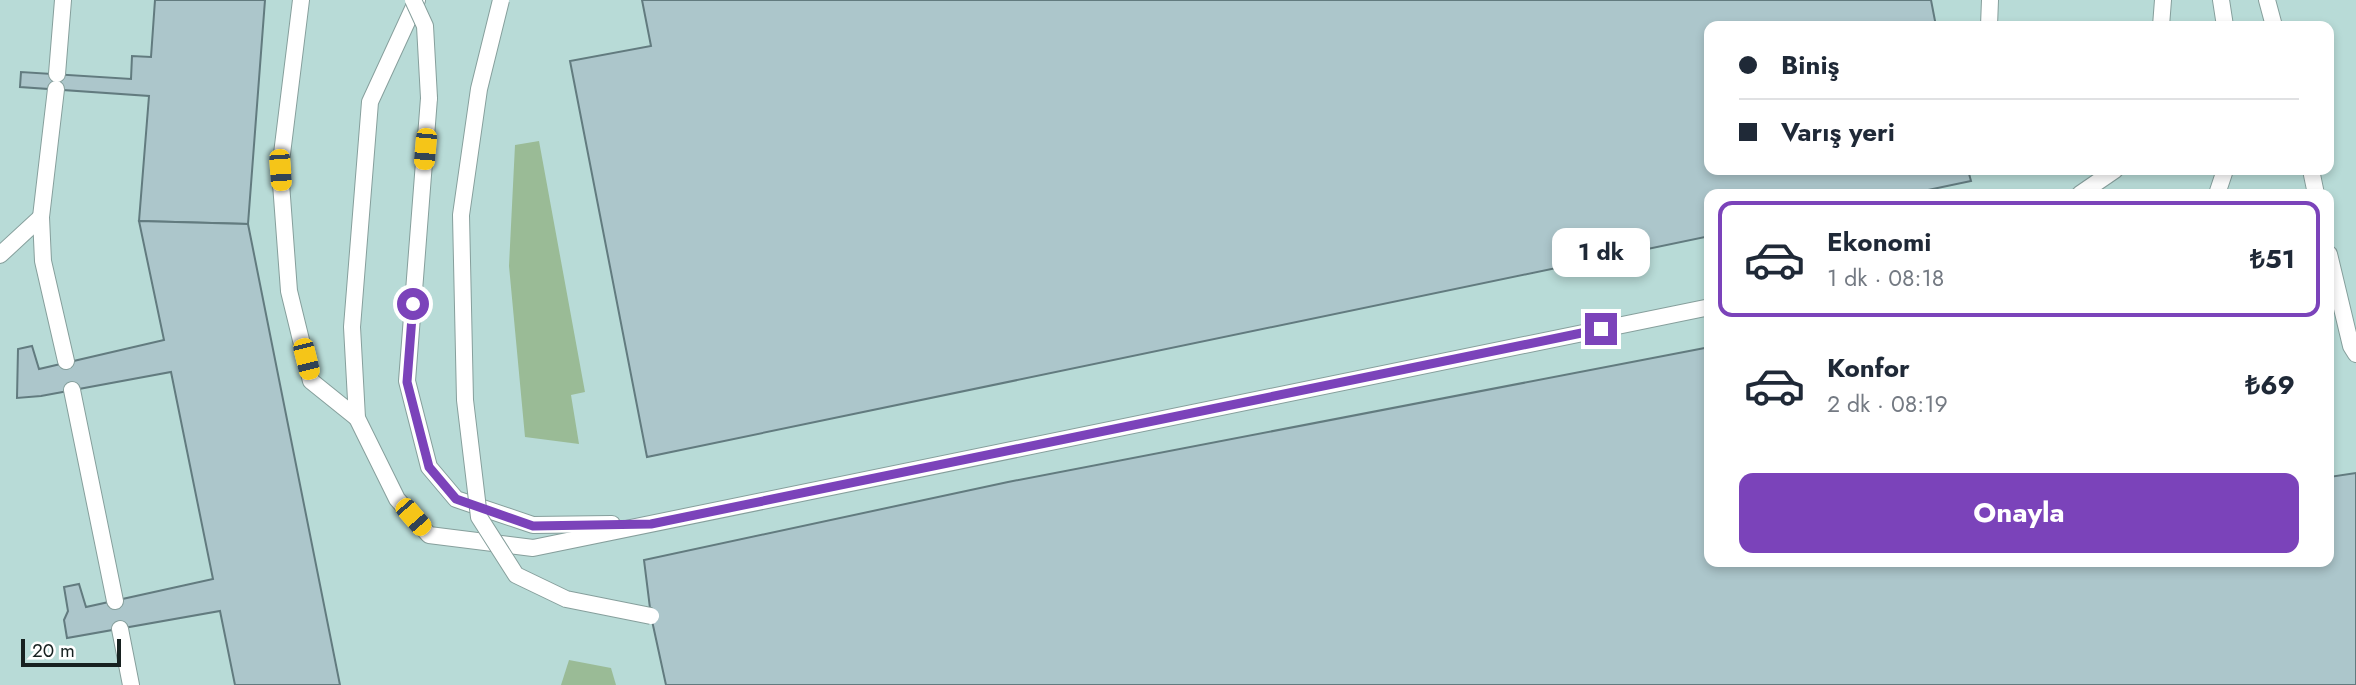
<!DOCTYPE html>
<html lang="tr">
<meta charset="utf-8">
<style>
:root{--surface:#fff;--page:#f6f6f7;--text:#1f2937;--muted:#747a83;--line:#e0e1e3;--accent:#7b43ba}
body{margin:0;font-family:Jost,sans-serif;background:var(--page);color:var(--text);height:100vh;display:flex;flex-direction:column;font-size:26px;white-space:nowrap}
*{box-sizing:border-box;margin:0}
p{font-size:23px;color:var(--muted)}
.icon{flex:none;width:38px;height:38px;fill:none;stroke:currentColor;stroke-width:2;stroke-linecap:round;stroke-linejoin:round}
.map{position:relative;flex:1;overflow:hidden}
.drawer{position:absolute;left:1704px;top:189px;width:630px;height:378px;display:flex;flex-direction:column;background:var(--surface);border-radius:14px;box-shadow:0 4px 10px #0003}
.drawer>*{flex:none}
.top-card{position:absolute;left:1704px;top:21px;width:630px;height:154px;border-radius:14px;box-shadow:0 4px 10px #0003;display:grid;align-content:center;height:154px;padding:0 35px;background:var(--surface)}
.scale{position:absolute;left:21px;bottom:18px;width:100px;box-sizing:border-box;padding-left:7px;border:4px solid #172120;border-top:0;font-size:19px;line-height:24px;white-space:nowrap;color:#172120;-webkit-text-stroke:5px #fff;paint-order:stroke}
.end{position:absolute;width:32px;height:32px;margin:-16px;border:9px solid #7b43ba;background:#fff;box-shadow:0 0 0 4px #fff}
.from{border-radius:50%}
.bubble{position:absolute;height:49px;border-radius:14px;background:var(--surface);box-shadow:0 4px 10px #0003;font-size:23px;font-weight:700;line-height:49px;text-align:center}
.car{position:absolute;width:21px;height:42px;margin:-21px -10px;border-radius:9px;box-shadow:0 0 5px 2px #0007;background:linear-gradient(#f5c518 24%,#345 0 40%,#f5c518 0 76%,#345 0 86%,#f5c518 0)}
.top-card b{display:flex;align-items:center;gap:24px;height:66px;font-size:26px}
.top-card b+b{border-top:2px solid var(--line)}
.top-card i{width:18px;height:18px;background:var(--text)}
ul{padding:12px 0 0;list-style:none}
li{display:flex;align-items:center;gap:21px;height:116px;margin:0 14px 10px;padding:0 21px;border:4px solid transparent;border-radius:14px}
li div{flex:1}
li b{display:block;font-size:26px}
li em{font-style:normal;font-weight:700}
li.current{border-color:var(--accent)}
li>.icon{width:63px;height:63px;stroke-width:1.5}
.button{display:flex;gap:14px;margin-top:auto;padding:14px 35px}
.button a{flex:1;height:80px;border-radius:14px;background:var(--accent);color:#fff;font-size:28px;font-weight:700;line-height:80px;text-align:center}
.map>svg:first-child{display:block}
.built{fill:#b8dbd7;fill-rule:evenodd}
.green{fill:#9abb96}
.building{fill:#acc6cb;stroke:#627b7f;stroke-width:2}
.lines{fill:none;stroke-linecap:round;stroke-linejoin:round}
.lane-casing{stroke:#869f9c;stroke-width:18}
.lane{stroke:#fff;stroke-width:16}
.lane-bridge-casing{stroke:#869f9c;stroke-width:18;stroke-linecap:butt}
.lane-bridge{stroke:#fff;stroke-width:16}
.route{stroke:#7b43ba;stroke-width:9}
</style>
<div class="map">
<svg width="2356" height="685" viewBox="0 0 2356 685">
<rect width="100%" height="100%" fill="#cbe6e3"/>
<!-- built -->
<path class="built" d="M0,0H2356V685H0ZM1710,26H2329V170H1710ZM1710,194H2329V562H1710Z"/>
<!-- green -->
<g class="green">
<path d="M539,141L585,392L571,395L579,444L525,437L509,266L515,145Z"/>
<path d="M569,660L611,668L616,685H561Z"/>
</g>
<!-- building -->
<g class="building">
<path d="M155,0H265L248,224L139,221L149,96L20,87L21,72L131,79L132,56L151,57Z"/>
<path d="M642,0H1931L1936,26H1710V170H1968L1971,181L1909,194H1710V236L647,457L570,61L651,46Z"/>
<path d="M139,221L248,224L340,685H235L220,611L67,638L64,620L68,611L64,587L79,584L86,607L213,579L171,372L41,396L17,398L18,349L32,346L39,369L164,340Z"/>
<path d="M1710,347V562H2329V477L2356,473V685H666L651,616L644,560L1008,482Z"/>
</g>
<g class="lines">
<defs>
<g id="lane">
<path d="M301,0L280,170L289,291L311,381L357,418"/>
<path d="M417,0L370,102L352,327L357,418L397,499L429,535L533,548L1710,307"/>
<path d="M2221,0L2225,26"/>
<path d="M2267,0L2274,26"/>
<path d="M1989,26L1990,0"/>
<path d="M2161,26L2163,0"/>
<path d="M57,74L63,0"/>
<path d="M56,89L41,217L43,261L66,361"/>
<path d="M429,98L407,381L429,467L456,499L533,525L612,524"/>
<path d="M2311,170L2316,194"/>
<path d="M2080,194L2115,170"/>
<path d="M2217,194L2225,170"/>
<path d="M2329,254L2351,346L2356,354"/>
<path d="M0,255L41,217"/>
<path d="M72,390L115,601"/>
<path d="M120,629L131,685"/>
</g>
</defs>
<!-- lane casing -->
<use href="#lane" class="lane-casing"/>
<!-- lane -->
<use href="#lane" class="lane"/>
<defs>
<g id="lane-bridge">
<path d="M413,0L425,26L429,98"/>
<path d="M501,0L479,89L461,215L465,400L479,517L516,575L566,599L651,616"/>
</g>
</defs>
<!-- lane-bridge casing -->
<use href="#lane-bridge" class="lane-bridge-casing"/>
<!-- lane-bridge -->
<use href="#lane-bridge" class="lane-bridge"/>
</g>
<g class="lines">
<!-- route -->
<path class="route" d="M413,304L407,382L429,467L456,499L533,526L651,524L1601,329"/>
</g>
</svg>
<div class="scale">20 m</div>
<i class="end from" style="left:413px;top:304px"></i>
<i class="end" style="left:1601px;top:329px"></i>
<div class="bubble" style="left:1552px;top:228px;width:98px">1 dk</div>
<i class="car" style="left:425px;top:149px;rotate:185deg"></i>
<i class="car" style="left:280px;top:170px;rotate:176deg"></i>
<i class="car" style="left:306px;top:359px;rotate:166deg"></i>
<i class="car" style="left:413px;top:517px;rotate:139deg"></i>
<div class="top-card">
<b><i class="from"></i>Biniş</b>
<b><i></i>Varış yeri</b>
</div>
<section class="drawer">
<ul>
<li class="current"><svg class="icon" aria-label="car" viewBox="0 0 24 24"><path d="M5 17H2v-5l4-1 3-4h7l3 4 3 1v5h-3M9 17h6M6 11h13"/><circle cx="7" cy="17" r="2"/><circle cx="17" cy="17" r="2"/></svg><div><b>Ekonomi</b><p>1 dk · 08:18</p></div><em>₺51</em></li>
<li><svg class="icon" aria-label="car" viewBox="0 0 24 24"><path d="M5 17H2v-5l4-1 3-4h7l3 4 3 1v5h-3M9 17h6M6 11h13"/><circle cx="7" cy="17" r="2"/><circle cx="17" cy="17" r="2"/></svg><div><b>Konfor</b><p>2 dk · 08:19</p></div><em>₺69</em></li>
</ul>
<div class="button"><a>Onayla</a></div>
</section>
</div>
